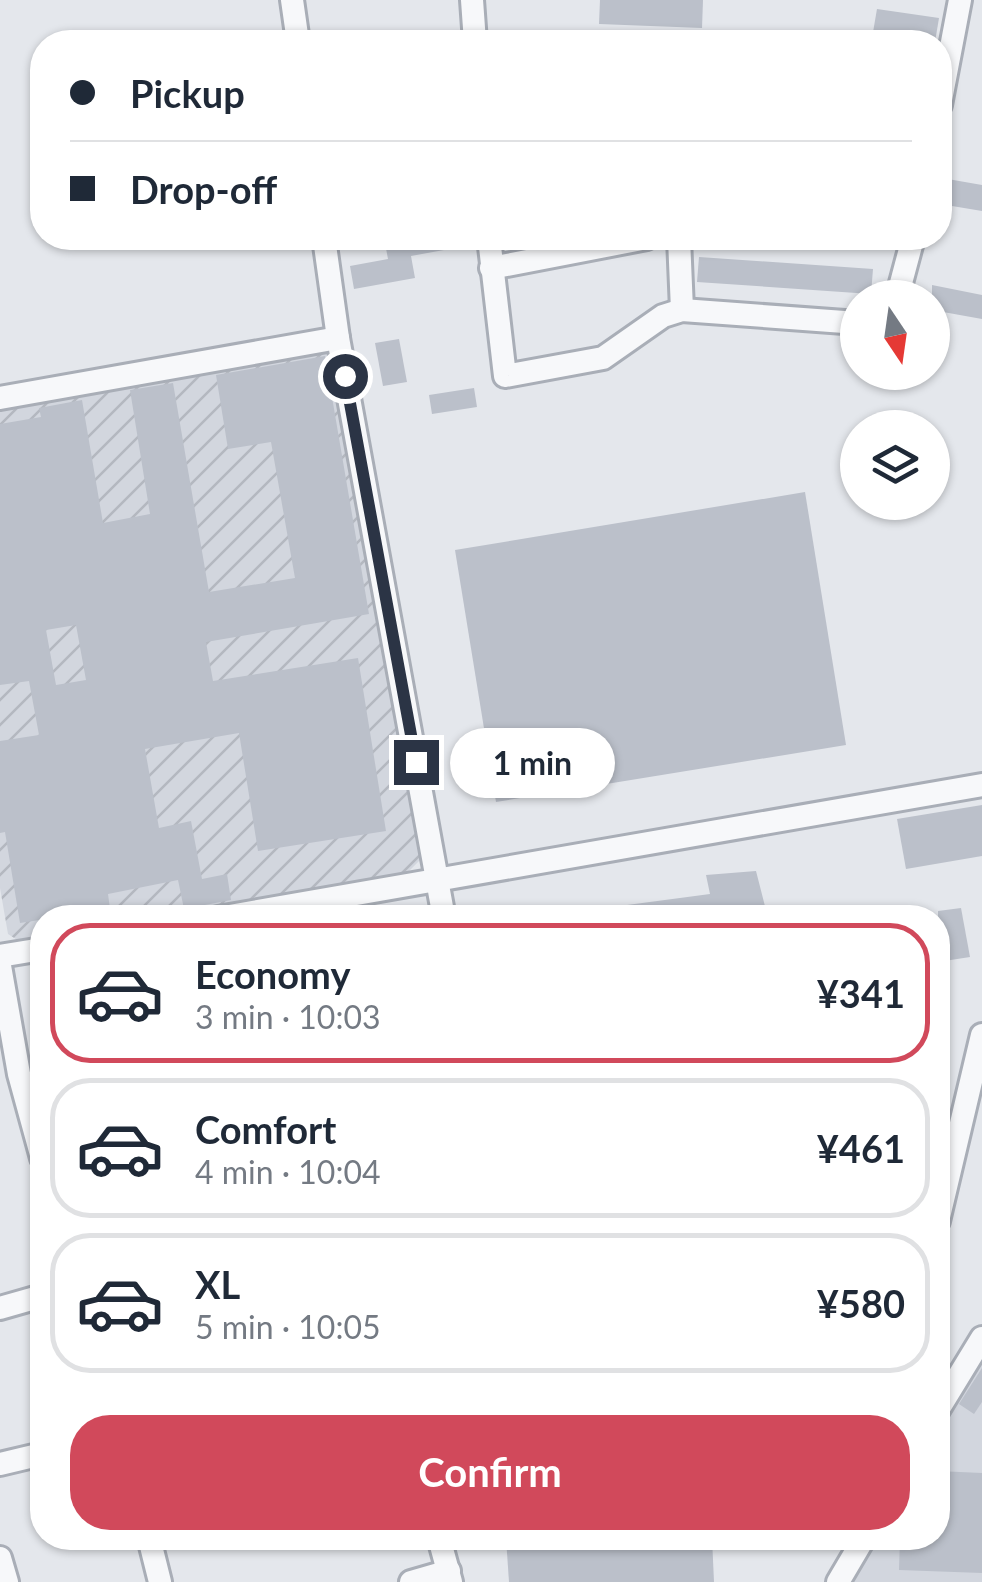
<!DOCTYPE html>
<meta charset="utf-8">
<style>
:root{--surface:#fff;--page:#f2f2f3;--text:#1f2937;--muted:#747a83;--line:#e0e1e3;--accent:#d1495b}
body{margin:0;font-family:Lato,sans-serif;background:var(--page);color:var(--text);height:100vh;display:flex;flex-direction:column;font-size:38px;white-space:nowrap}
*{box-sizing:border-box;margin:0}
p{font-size:32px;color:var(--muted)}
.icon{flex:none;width:55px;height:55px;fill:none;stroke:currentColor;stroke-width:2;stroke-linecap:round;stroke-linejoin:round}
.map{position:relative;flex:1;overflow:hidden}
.details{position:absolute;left:30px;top:905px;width:920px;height:645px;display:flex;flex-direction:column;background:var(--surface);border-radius:40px;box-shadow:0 2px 8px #0004}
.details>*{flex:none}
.hud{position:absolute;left:30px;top:30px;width:922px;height:220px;border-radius:40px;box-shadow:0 2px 8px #0004;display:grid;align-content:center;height:220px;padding:0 40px;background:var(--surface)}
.needle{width:65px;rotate:167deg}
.buttons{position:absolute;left:840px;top:280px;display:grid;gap:20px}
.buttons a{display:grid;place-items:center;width:110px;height:110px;border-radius:50%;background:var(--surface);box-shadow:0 2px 8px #0004;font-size:50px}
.end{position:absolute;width:45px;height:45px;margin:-22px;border:12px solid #2b3445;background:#fff;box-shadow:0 0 0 5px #fff}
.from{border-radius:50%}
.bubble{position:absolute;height:70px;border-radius:35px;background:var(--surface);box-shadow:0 2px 8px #0004;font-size:32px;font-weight:700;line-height:70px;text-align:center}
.hud b{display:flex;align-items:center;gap:35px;height:95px;font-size:38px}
.hud b+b{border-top:2px solid var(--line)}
.hud i{width:25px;height:25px;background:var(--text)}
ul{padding:18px 0 0;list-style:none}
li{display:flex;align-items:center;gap:30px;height:140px;margin:0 20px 15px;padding:0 20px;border:5px solid var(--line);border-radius:40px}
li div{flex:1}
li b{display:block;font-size:38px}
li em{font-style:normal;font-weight:700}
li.active{border-color:var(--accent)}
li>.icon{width:90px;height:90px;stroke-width:1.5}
.cta{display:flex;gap:20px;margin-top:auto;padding:20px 40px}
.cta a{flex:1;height:115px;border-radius:40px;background:var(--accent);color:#fff;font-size:40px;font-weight:700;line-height:115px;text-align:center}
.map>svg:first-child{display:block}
.built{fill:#d2d6de}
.industrial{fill:url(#industrial-furrows)}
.building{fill:#bbc0ca;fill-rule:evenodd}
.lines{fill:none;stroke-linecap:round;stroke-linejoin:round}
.minor-casing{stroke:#a9aeb7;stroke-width:28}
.minor{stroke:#f7f8fa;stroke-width:22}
.route{stroke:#2b3445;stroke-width:12}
</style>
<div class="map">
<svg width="982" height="1582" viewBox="0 0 982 1582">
<defs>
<pattern id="industrial-furrows" width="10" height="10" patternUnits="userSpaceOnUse" patternTransform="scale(2.5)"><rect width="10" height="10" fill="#d2d6de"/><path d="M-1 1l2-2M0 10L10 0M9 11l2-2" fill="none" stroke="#b4b8c0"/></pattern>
</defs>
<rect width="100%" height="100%" fill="#e4e7ec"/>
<!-- built -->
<path class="built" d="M982,1348V1582H846L871,1538H938V1420Z"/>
<!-- industrial -->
<path class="industrial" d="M323,348L331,354L421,859L408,872L160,917L42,918V939L22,943L8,934L0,888V408Z"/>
<!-- building -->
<g class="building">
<path d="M600,0H703L702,28L599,24Z"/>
<path d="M877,9L939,18L935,42L872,38Z"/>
<path d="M942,178L982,185V211L940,204Z"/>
<path d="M384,238H466V246L411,256L415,278L354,289L350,266L388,259Z"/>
<path d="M699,257L873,269L871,294L697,282Z"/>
<path d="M932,285L982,295V319L932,310Z"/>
<path d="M399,339L407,382L383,386L375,343Z"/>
<path d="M325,356L369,614L206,642L213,681L358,658L386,831L258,851L239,733L145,749L159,828L191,821L202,879L227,874L231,900L184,909L178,880L108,894L110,909L20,923L5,832L0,833V741L39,735L29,681L0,685V424L41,417L39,408L82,400L103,523L150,514L130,390L173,383L209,592L295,578L271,442L228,449L216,375ZM76,625L86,680L56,685L46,630Z"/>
<path d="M474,388L477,407L432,414L429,395Z"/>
<path d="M805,492L846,745L496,802L455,550Z"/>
<path d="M982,805V856L906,869L897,819Z"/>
<path d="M756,871L768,918H598L597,909L710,894L706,875Z"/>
<path d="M961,908L970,957L938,962V911Z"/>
<path d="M982,1368V1402L974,1414L959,1404Z"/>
<path d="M938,1471L982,1473V1573L899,1570L900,1538H938Z"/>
<path d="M506,1538H712L714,1582H509Z"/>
</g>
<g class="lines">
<defs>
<g id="minor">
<path d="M292,0L298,42"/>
<path d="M472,0L475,42"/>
<path d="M940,105L960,0"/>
<path d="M324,238L338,338L444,918"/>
<path d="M489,238L505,376L603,358L663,316L682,310L858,323"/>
<path d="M679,238L682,310"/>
<path d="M491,268L647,238"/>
<path d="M897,298L913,238"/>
<path d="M0,398L338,338"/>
<path d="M218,918L982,785"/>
<path d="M0,956L42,949"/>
<path d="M0,966L19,1074L42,1158"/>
<path d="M938,1221L982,1035"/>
<path d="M0,1308L42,1296"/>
<path d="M938,1410L982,1338"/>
<path d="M0,1464L42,1454"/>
<path d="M149,1538L160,1582"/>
<path d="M439,1538L451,1582"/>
<path d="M0,1558L7,1582"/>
<path d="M411,1582L449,1571"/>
<path d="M838,1582L864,1538"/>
</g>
</defs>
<!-- minor casing -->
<use href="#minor" class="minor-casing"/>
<!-- minor -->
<use href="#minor" class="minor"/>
</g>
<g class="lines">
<!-- route -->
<path class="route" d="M345,376L416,762"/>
</g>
</svg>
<div class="buttons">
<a><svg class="needle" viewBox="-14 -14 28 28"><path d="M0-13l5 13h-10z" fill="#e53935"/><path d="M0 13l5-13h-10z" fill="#747a83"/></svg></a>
<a><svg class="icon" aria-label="layers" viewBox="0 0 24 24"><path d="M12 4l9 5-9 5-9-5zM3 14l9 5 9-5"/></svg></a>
</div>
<i class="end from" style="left:345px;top:376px"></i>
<i class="end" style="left:416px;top:762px"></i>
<div class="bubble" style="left:450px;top:728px;width:165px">1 min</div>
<div class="hud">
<b><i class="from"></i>Pickup</b>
<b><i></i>Drop-off</b>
</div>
<section class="details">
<ul>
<li class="active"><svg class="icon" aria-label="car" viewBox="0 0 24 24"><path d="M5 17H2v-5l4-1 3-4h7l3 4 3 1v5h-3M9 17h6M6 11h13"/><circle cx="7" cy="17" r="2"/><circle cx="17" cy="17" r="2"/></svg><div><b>Economy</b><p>3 min · 10:03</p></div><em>¥341</em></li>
<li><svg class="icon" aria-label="car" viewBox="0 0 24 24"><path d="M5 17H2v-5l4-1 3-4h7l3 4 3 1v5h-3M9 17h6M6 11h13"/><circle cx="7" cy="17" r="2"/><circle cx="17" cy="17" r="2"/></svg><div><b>Comfort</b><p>4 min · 10:04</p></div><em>¥461</em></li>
<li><svg class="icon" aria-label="car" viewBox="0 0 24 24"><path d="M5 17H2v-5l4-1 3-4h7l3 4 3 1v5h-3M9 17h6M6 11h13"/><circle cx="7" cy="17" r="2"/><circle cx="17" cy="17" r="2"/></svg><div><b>XL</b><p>5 min · 10:05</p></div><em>¥580</em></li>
</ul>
<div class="cta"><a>Confirm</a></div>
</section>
</div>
